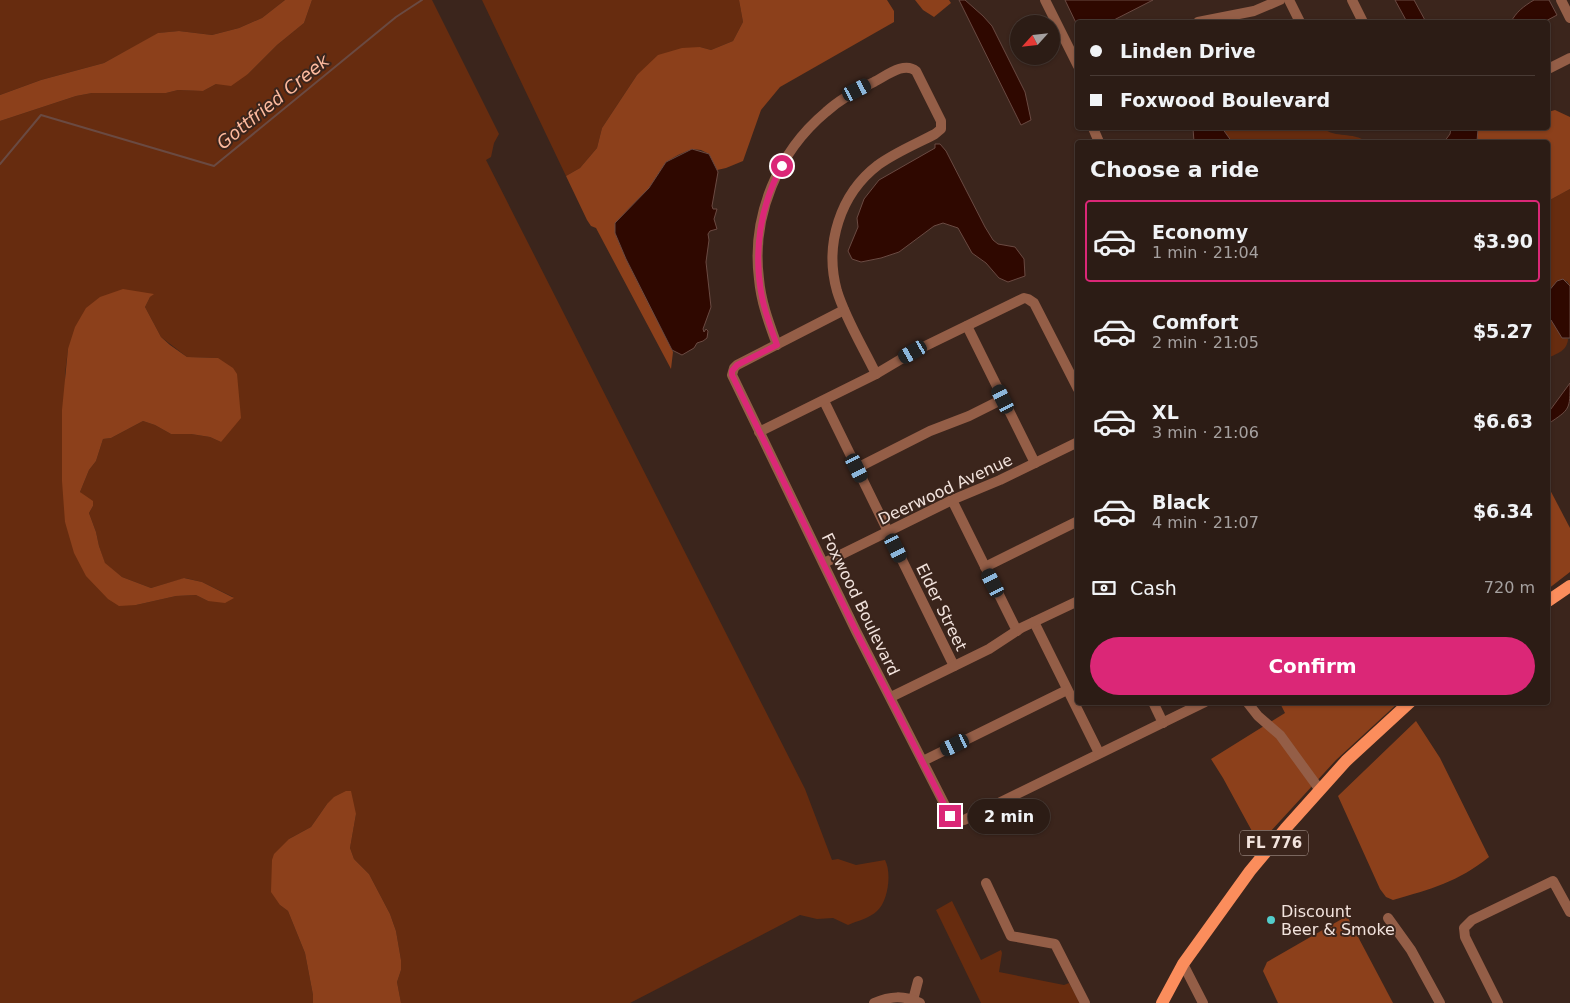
<!DOCTYPE html>
<meta charset="utf-8">
<style>
:root{--surface:#2c1c15;--page:#382922;--text:#f1f3f6;--muted:#a6a1a0;--line:#483a34;--accent:#db2777}
body{margin:0;font-family:"DejaVu Sans",sans-serif;background:var(--page);color:var(--text);height:100vh;display:flex;flex-direction:column;font-size:19px;white-space:nowrap}
*{box-sizing:border-box;margin:0}
p{font-size:16px;color:var(--muted)}
.icon{flex:none;width:28px;height:28px;fill:none;stroke:currentColor;stroke-width:2;stroke-linecap:round;stroke-linejoin:round}
.map{position:relative;flex:1;overflow:hidden}
.panel{position:absolute;left:1075px;top:140px;width:475px;height:565px;display:flex;flex-direction:column;background:var(--surface);border-radius:5px;box-shadow:0 1px 4px #0004,0 0 0 1px var(--line)}
.panel>*{flex:none}
.banner{position:absolute;left:1075px;top:20px;width:475px;height:110px;border-radius:5px;box-shadow:0 1px 4px #0004,0 0 0 1px var(--line);display:grid;align-content:center;height:110px;padding:0 15px;background:var(--surface)}
.needle{width:32px;rotate:243deg}
.fabs{position:absolute;left:1010px;top:15px;display:grid;gap:10px}
.fabs a{display:grid;place-items:center;width:50px;height:50px;border-radius:50%;background:var(--surface);box-shadow:0 1px 4px #0004,0 0 0 1px var(--line);font-size:25px}
.end{position:absolute;width:22px;height:22px;margin:-11px;border:6px solid #db2777;background:#fff;box-shadow:0 0 0 2px #fff}
.from{border-radius:50%}
.bubble{position:absolute;height:35px;border-radius:18px;background:var(--surface);box-shadow:0 1px 4px #0004,0 0 0 1px var(--line);font-size:16px;font-weight:800;line-height:35px;text-align:center}
.car{position:absolute;width:15px;height:30px;margin:-15px -8px;border-radius:6px;box-shadow:0 0 4px 1px #0007;background:linear-gradient(#222 24%,#8ab4d8 0 40%,#222 0 76%,#8ab4d8 0 86%,#222 0)}
.banner b{display:flex;align-items:center;gap:18px;height:48px;font-size:19px}
.banner b+b{border-top:1px solid var(--line)}
.banner i{width:12px;height:12px;background:var(--text)}
ul{padding:0;list-style:none}
li{display:flex;align-items:center;gap:15px;height:82px;margin:0 10px 8px;padding:0 5px;border:2px solid transparent;border-radius:5px}
li div{flex:1}
li b{display:block;font-size:19px}
li em{font-style:normal;font-weight:800}
li.current{border-color:var(--accent)}
li>.icon{width:45px;height:45px;stroke-width:1.5}
h2{padding:0 15px;font-size:22px;line-height:60px}
.pay{display:flex;align-items:center;gap:12px;height:55px;padding:0 15px;font-size:19px}
.pay p{margin-inline-start:auto}
.button{display:flex;gap:10px;margin-top:auto;padding:10px 15px}
.button a{flex:1;height:58px;border-radius:30px;background:var(--accent);color:#fff;font-size:20px;font-weight:800;line-height:58px;text-align:center}
.map>svg:first-child{display:block}
.green{fill:#672c0f;fill-rule:evenodd}
.forest{fill:#8c401b}
.water{fill:#2f0800;stroke:#6a4a42}
.lines{fill:none;stroke-linecap:round;stroke-linejoin:round}
.stream{stroke:#6a4a42;stroke-width:2}
.minor{stroke:#945e47;stroke-width:10}
.major{stroke:#fb8d5c;stroke-width:12}
.route{stroke:#db2777;stroke-width:6}
.poi-dot{fill:#53cdcb;stroke:#3b251c;stroke-width:2}
.labels{text-anchor:middle;stroke-width:4;stroke-linejoin:round;paint-order:stroke}
.shield{fill:#3b251c;stroke:#bbaaa3;stroke-width:1}
.shield-label{font-size:15px;font-weight:bold;fill:#f2e3dd}
.street-label{font-size:16px;fill:#f2e3dd;stroke:#3b251c}
.poi-label{font-size:16px;fill:#f2e3dd;stroke:#3b251c;text-anchor:start}
.water-label{font-size:18px;font-style:italic;fill:#fdba9e;stroke:#3b251c}
</style>
<div class="map">
<svg width="1570" height="1003" viewBox="0 0 1570 1003">
<rect width="100%" height="100%" fill="#3b251c"/>
<!-- green -->
<g class="green">
<path d="M0,0H285L262,18L239,28L212,35L179,31L159,33L104,63L41,80L0,95Z"/>
<path d="M312,0H432L499,134L494,143L491,157L486,160L805,789L832,860L838,859L856,865L885,860C892,873 888,902 877,911C870,918 857,921 848,925L833,918L817,919L800,915L630,1003H401L397,982L401,970V960L396,931L390,914L369,874L354,859L350,848L356,814L327,804L311,827L289,839L280,905L288,911L305,953L313,995V1003H0V121L76,96L92,93H166L178,90L203,91L216,84L248,74L277,45L304,23ZM153,294L150,297L145,307L161,337L187,357L218,358L221,442L210,437L191,434H171L155,425L143,421L111,438L103,439L96,461L89,470L80,492L93,506L89,513L96,532L99,546L105,564L122,577L151,588L185,578L202,582L233,597L208,601L196,595L176,596L136,605L65,522V374L68,349Z"/>
<path d="M482,0H739L743,22L733,41L711,50L700,47L637,75L602,128L597,148L580,168L566,176Z"/>
<path d="M1222,128H1322C1338,139 1350,131 1368,142H1232Z"/>
<path d="M1570,189V286L1567,281L1552,287L1548,292V201Z"/>
<path d="M1548,319H1551L1562,338L1568,339C1567,351 1558,353 1548,358Z"/>
<path d="M952,901L981,960L1001,950L1002,953L999,972L1064,985L1069,983L1080,1003H981L936,910Z"/>
</g>
<!-- forest -->
<g class="forest">
<path d="M285,0H312L304,23L277,45L248,74L231,86L216,84L203,91L178,90L166,93H92L76,96L0,121V95L41,80L104,63L158,33L179,31L212,35L239,28L262,18Z"/>
<path d="M739,0H887L894,11V22L780,87L761,110L743,161L726,168L717,170L709,154L701,150L692,149L678,155L666,162L649,188L615,223V233L626,259L673,352L671,369L596,228L591,226L587,220L566,176L580,168L597,148L602,128L637,75L658,55L682,48L700,47L711,50L733,41L743,22Z"/>
<path d="M915,0H949L951,3L934,17L923,10Z"/>
<path d="M1555,110L1570,117V189L1548,201V142H1477L1478,128H1548V112Z"/>
<path d="M123,289L154,294L150,297L145,307L161,337L170,345L187,357L218,358L233,368L237,374L241,418L221,442L210,437L191,434H171L155,425L143,421L111,438L103,439L96,461L89,470L80,492L93,501V506L89,513L96,532L99,546L105,563L122,577L151,588L184,578L202,582L234,598L225,603L208,601L196,595L176,596L136,605L119,606L108,599L86,576L74,553L65,522L62,481V410L68,349L75,327L86,308L100,297Z"/>
<path d="M1548,486L1570,528V572L1548,589Z"/>
<path d="M1280,703H1398L1336,760L1259,844L1223,778L1211,759L1285,713Z"/>
<path d="M1416,721L1440,758L1489,857C1458,882 1431,889 1393,900L1386,897L1380,889L1338,796Z"/>
<path d="M346,791H351L356,814L350,848L354,859L369,874L390,914L396,931L401,960V970L397,982L401,1003H313V995L305,953L288,911L280,905L271,892L272,860L274,854L289,839L311,827L327,804L334,797Z"/>
<path d="M1347,916L1393,1003H1278L1263,971L1267,962Z"/>
</g>
<!-- water -->
<g class="water">
<path d="M959,0H965L983,16L992,26L1025,92L1031,120L1021,125Z"/>
<path d="M1065,0H1153L1110,22H1078L1077,25Z"/>
<path d="M1395,0H1414L1426,22H1407Z"/>
<path d="M1534,0H1549L1557,15L1544,22H1511C1516,12 1524,6 1534,0Z"/>
<path d="M1193,128H1222L1232,142H1194Z"/>
<path d="M1451,128H1478L1477,142H1444L1450,134Z"/>
<path d="M935,144H940L946,151L985,227L993,240L998,244L1015,247L1024,259L1025,276L1008,282L999,278L986,263L972,253L958,228L943,223L934,226L899,252L881,258L861,262L852,259L848,251L858,227L857,218L864,199L879,180L935,148Z"/>
<path d="M692,149L709,154L718,172L712,206L713,209H717L714,219L717,229L710,231L708,234L709,240L706,262L711,307L703,329L704,332L706,329L708,331L707,338L703,341L697,343L694,348L682,355L672,350L626,259L615,233V223L649,188L666,162Z"/>
<path d="M1563,279L1570,286V338H1562L1551,320L1548,319V292L1557,281Z"/>
<path d="M1570,383C1570,410 1570,409 1548,424V413Z"/>
</g>
<g class="lines">
<!-- stream -->
<path class="stream" d="M0,164L41,115L214,166L396,17L422,0"/>
<!-- minor -->
<g class="minor">
<path d="M1045,0L1078,66"/>
<path d="M1289,0L1300,22"/>
<path d="M1352,0L1363,22"/>
<path d="M1561,0L1570,18"/>
<path d="M1198,22L1254,11L1280,0"/>
<path d="M1548,69L1570,58"/>
<path d="M1093,128L1099,142"/>
<path d="M844,310L737,365L734,368L732,375L856,631L952,819L960,821L964,820L1205,702"/>
<path d="M967,326L1035,463"/>
<path d="M777,345C769,323 761,302 759,279C751,216 778,152 826,112C840,99 857,90 874,82C886,76 904,61 916,71L941,121V129L935,134C916,144 896,152 878,165C840,194 824,245 837,291C846,320 863,347 876,374"/>
<path d="M824,401L954,666"/>
<path d="M759,432L876,374L913,352L1024,298L1028,299L1034,303L1078,389"/>
<path d="M857,468L930,431L969,416L1003,399"/>
<path d="M952,500L1017,631"/>
<path d="M824,563L952,500L1000,480L1078,442"/>
<path d="M985,567L1078,521"/>
<path d="M1034,622L1099,753"/>
<path d="M891,697L989,649L1021,628L1078,601"/>
<path d="M1153,702L1163,723"/>
<path d="M1247,702L1258,716L1280,735L1320,790"/>
<path d="M923,761L1067,690"/>
<path d="M986,883L1011,936L1055,944L1085,1003"/>
<path d="M1388,918L1411,950L1440,1003"/>
<path d="M1183,964L1203,1003"/>
<path d="M913,1000L918,981"/>
<path d="M874,1003C890,996 904,995 920,1003"/>
<path d="M1498,1003L1465,937L1464,928L1472,920L1553,881L1570,912"/>
</g>
<!-- major -->
<g class="major">
<path d="M1548,601L1570,586"/>
<path d="M1162,1003L1183,964L1250,871L1285,829L1346,761L1410,702"/>
</g>
</g>
<g class="lines">
<!-- route -->
<path class="route" d="M782,166C760,205 753,253 762,297C765,313 771,329 777,345L737,365L732,371V375L856,631L950,816"/>
</g>
<!-- markers -->
<circle class="poi-dot" cx="1271" cy="920" r="5"/>
<g class="labels">
<!-- shield labels -->
<rect class="shield" x="1240" y="830.5" width="68" height="25" rx="4"/>
<g class="shield-label">
<text x="1274" y="848">FL 776</text>
</g>
<!-- street labels -->
<g class="street-label">
<text transform="translate(945 489) rotate(-25)" y="6">Deerwood Avenue</text>
<text transform="translate(861 604) rotate(64)" y="6">Foxwood Boulevard</text>
<text transform="translate(942 607) rotate(64)" y="6">Elder Street</text>
</g>
<!-- poi labels -->
<g class="poi-label">
<text x="1281" y="917">Discount<tspan x="1281" dy="18">Beer &amp; Smoke</tspan></text>
</g>
<!-- water labels -->
<g class="water-label">
<text transform="translate(273 102) rotate(-39)" y="6">Gottfried Creek</text>
</g>
</g>
</svg>
<div class="fabs">
<a><svg class="needle" viewBox="-14 -14 28 28"><path d="M0-13l5 13h-10z" fill="#e53935"/><path d="M0 13l5-13h-10z" fill="#a6a1a0"/></svg></a>
</div>
<i class="end from" style="left:782px;top:166px"></i>
<i class="end" style="left:950px;top:816px"></i>
<div class="bubble" style="left:968px;top:799px;width:82px">2 min</div>
<i class="car" style="left:857px;top:90px;rotate:63deg"></i>
<i class="car" style="left:913px;top:352px;rotate:240deg"></i>
<i class="car" style="left:1003px;top:399px;rotate:334deg"></i>
<i class="car" style="left:857px;top:468px;rotate:154deg"></i>
<i class="car" style="left:896px;top:548px;rotate:154deg"></i>
<i class="car" style="left:993px;top:583px;rotate:333deg"></i>
<i class="car" style="left:955px;top:745px;rotate:244deg"></i>
<div class="banner">
<b><i class="from"></i>Linden Drive</b>
<b><i></i>Foxwood Boulevard</b>
</div>
<section class="panel">
<h2>Choose a ride</h2>
<ul>
<li class="current"><svg class="icon" aria-label="car" viewBox="0 0 24 24"><path d="M5 17H2v-5l4-1 3-4h7l3 4 3 1v5h-3M9 17h6M6 11h13"/><circle cx="7" cy="17" r="2"/><circle cx="17" cy="17" r="2"/></svg><div><b>Economy</b><p>1 min · 21:04</p></div><em>$3.90</em></li>
<li><svg class="icon" aria-label="car" viewBox="0 0 24 24"><path d="M5 17H2v-5l4-1 3-4h7l3 4 3 1v5h-3M9 17h6M6 11h13"/><circle cx="7" cy="17" r="2"/><circle cx="17" cy="17" r="2"/></svg><div><b>Comfort</b><p>2 min · 21:05</p></div><em>$5.27</em></li>
<li><svg class="icon" aria-label="car" viewBox="0 0 24 24"><path d="M5 17H2v-5l4-1 3-4h7l3 4 3 1v5h-3M9 17h6M6 11h13"/><circle cx="7" cy="17" r="2"/><circle cx="17" cy="17" r="2"/></svg><div><b>XL</b><p>3 min · 21:06</p></div><em>$6.63</em></li>
<li><svg class="icon" aria-label="car" viewBox="0 0 24 24"><path d="M5 17H2v-5l4-1 3-4h7l3 4 3 1v5h-3M9 17h6M6 11h13"/><circle cx="7" cy="17" r="2"/><circle cx="17" cy="17" r="2"/></svg><div><b>Black</b><p>4 min · 21:07</p></div><em>$6.34</em></li>
</ul>
<div class="pay"><svg class="icon" aria-label="cash" viewBox="0 0 24 24"><path d="M3 7h18v10H3z"/><circle cx="12" cy="12" r="2"/></svg>Cash<p>720 m</p></div>
<div class="button"><a>Confirm</a></div>
</section>
</div>
